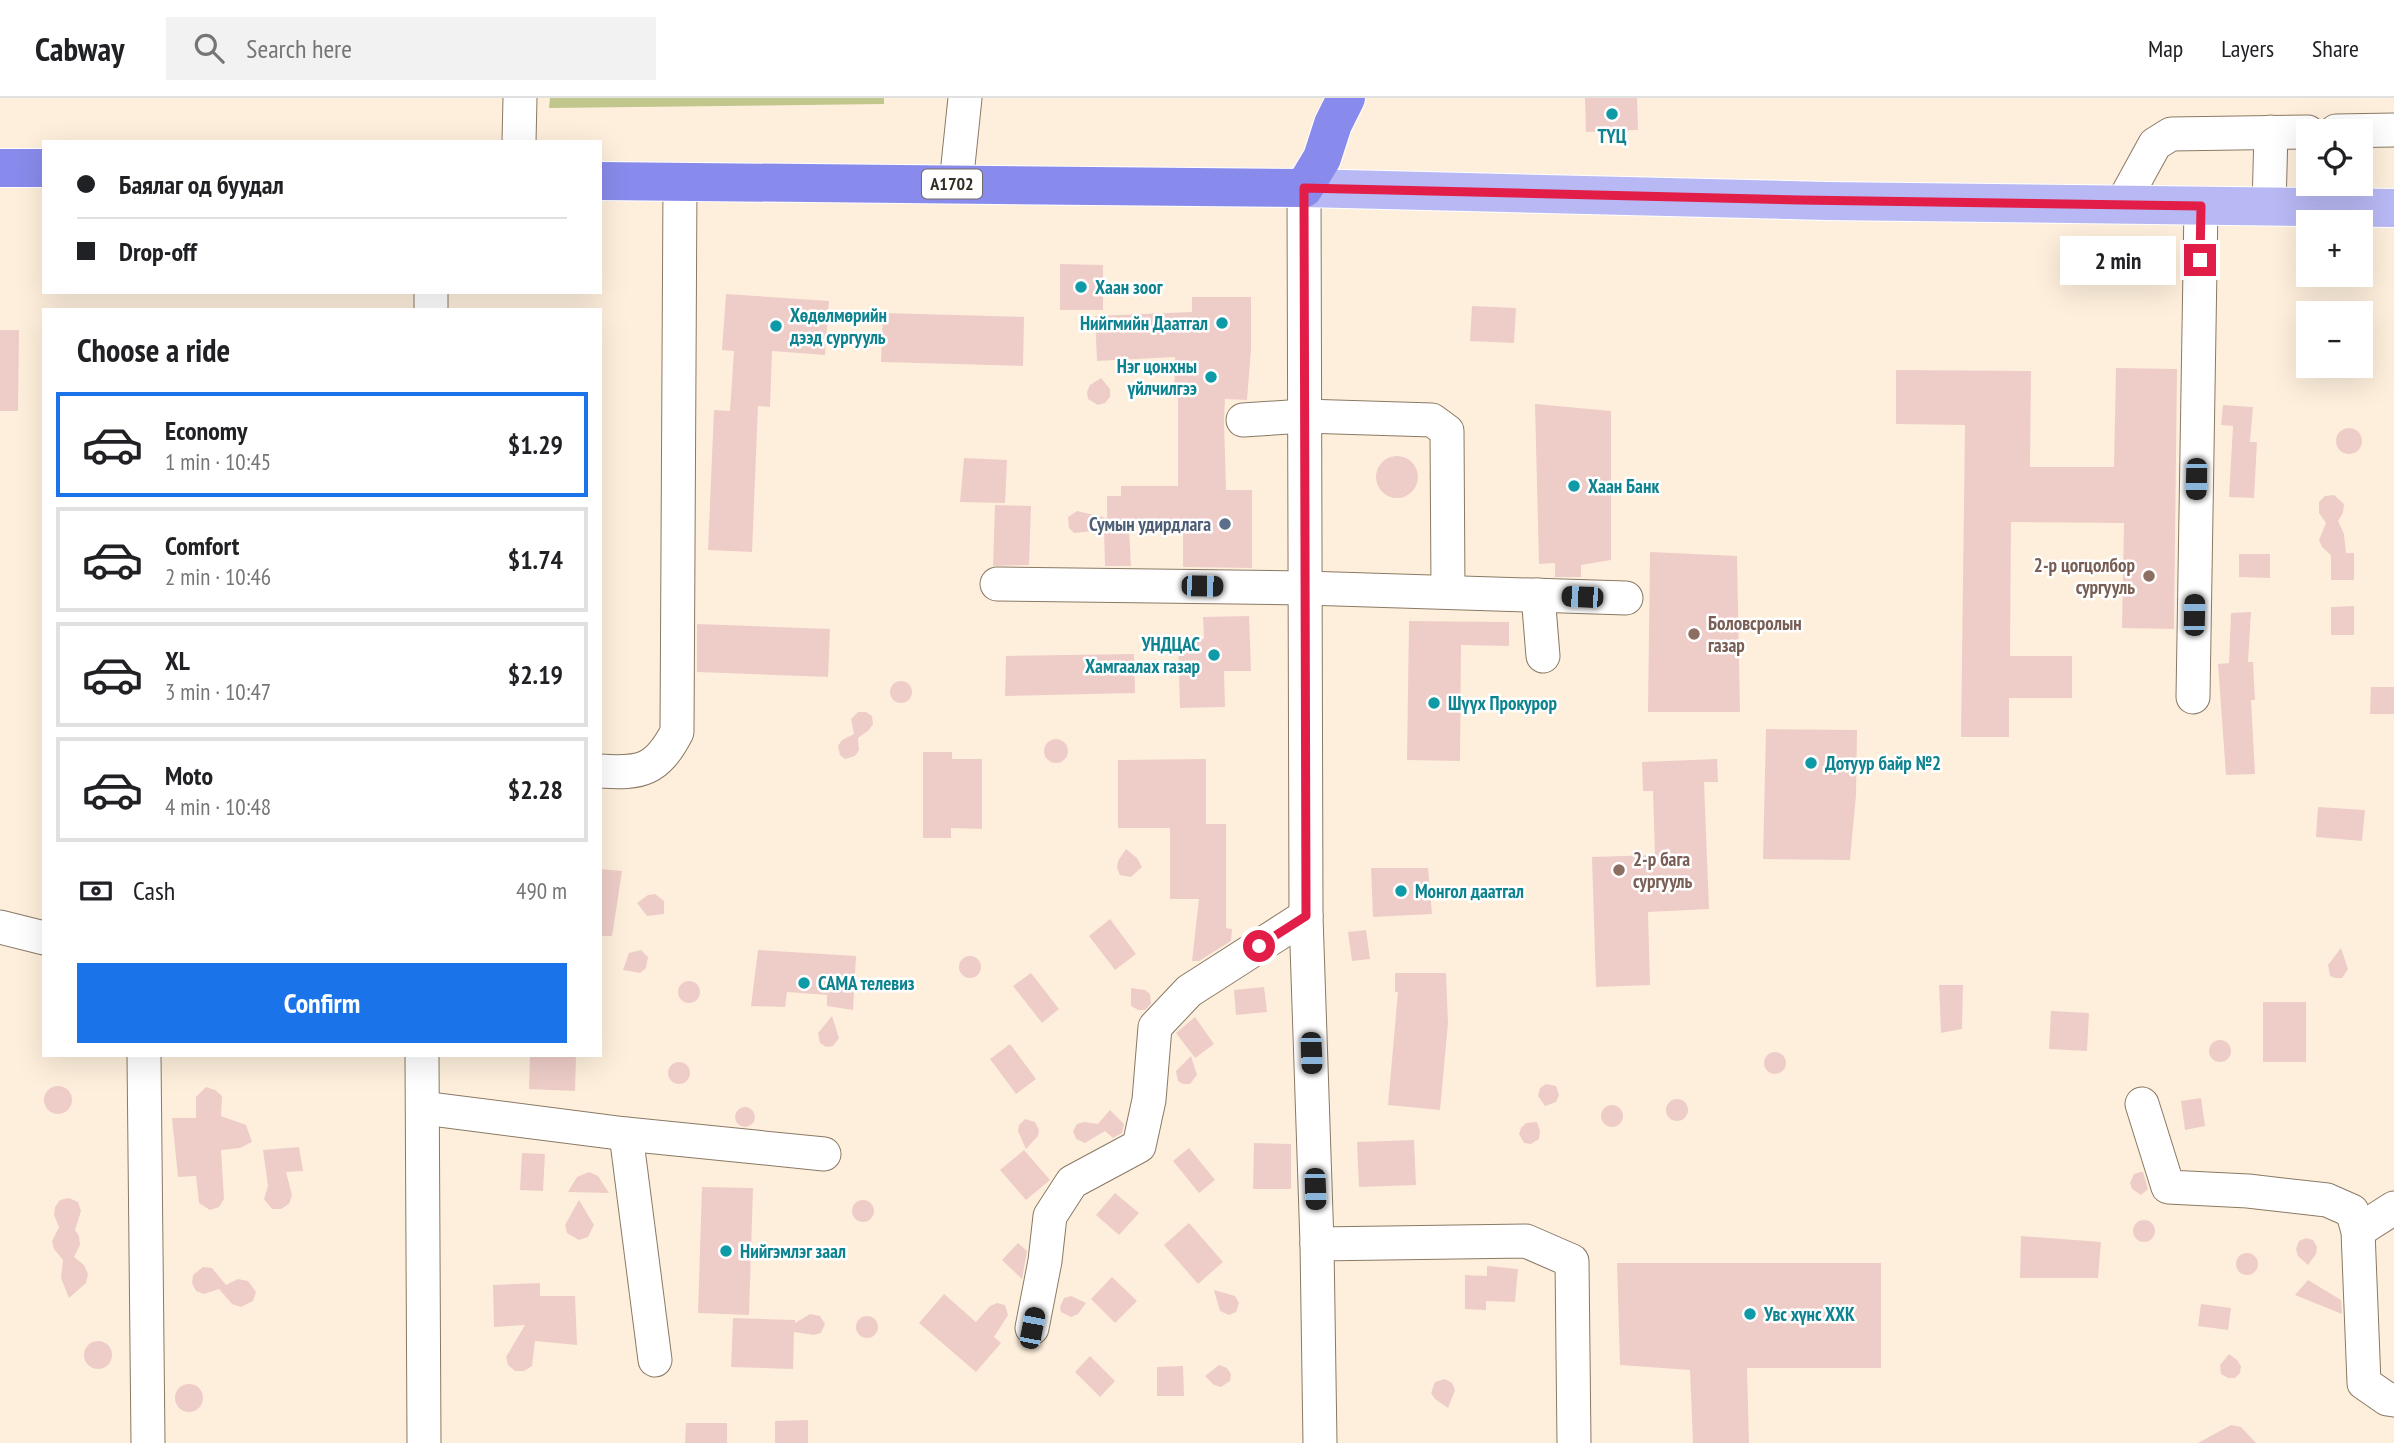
<!DOCTYPE html>
<meta charset="utf-8">
<style>
:root{--surface:#fff;--page:#f2f2f2;--text:#202124;--muted:#757577;--line:#e0e0e0;--accent:#1a73e8}
body{margin:0;font-family:"PT Sans Narrow",sans-serif;background:var(--page);color:var(--text);height:100vh;display:flex;flex-direction:column;font-size:26px;white-space:nowrap}
*{box-sizing:border-box;margin:0}
p{font-size:23px;color:var(--muted)}
.icon{flex:none;width:38px;height:38px;fill:none;stroke:currentColor;stroke-width:2;stroke-linecap:round;stroke-linejoin:round}
.map{position:relative;flex:1;overflow:hidden}
.drawer{position:absolute;left:42px;top:210px;width:560px;height:749px;display:flex;flex-direction:column;background:var(--surface);border-radius:0px;box-shadow:0 7px 28px #0002}
.drawer>*{flex:none}
.top-card{position:absolute;left:42px;top:42px;width:560px;height:154px;border-radius:0px;box-shadow:0 7px 28px #0002;display:grid;align-content:center;height:154px;padding:0 35px;background:var(--surface)}
.buttons{position:absolute;left:2296px;top:21px;display:grid;gap:14px}
.buttons a{display:grid;place-items:center;width:77px;height:77px;border-radius:0px;background:var(--surface);box-shadow:0 7px 28px #0002;font-size:35px}
.end{position:absolute;width:32px;height:32px;margin:-16px;border:9px solid #e11d48;background:#fff;box-shadow:0 0 0 4px #fff}
.from{border-radius:50%}
.bubble{position:absolute;height:49px;border-radius:0px;background:var(--surface);box-shadow:0 7px 28px #0002;font-size:23px;font-weight:700;line-height:49px;text-align:center}
.car{position:absolute;width:21px;height:42px;margin:-21px -10px;border-radius:9px;box-shadow:0 0 5px 2px #0007;background:linear-gradient(#222 24%,#8ab4d8 0 40%,#222 0 76%,#8ab4d8 0 86%,#222 0)}
.top-card b{display:flex;align-items:center;gap:24px;height:66px;font-size:26px}
.top-card b+b{border-top:2px solid var(--line)}
.top-card i{width:18px;height:18px;background:var(--text)}
ul{padding:0;list-style:none}
li{display:flex;align-items:center;gap:21px;height:105px;margin:0 14px 10px;padding:0 21px;border:4px solid var(--line);border-radius:0px}
li div{flex:1}
li b{display:block;font-size:26px}
li em{font-style:normal;font-weight:700}
li.selected{border-color:var(--accent)}
li>.icon{width:63px;height:63px;stroke-width:1.5}
h2{padding:0 35px;font-size:32px;line-height:84px}
.pay{display:flex;align-items:center;gap:18px;height:77px;padding:0 35px;font-size:26px}
.pay p{margin-inline-start:auto}
.primary-button{display:flex;gap:14px;margin-top:auto;padding:14px 35px}
.primary-button a{flex:1;height:80px;border-radius:0px;background:var(--accent);color:#fff;font-size:28px;font-weight:700;line-height:80px;text-align:center}
header{display:flex;align-items:center;gap:42px;box-sizing:border-box;height:98px;padding:0 35px;background:var(--surface);border-bottom:2px solid var(--line)}
header strong{font-size:33px}
nav{display:flex;gap:38px;margin-inline-start:auto;font-size:24px}
.search{width:490px;height:63px;background:var(--page);display:flex;align-items:center;gap:18px;box-sizing:border-box;padding:0 24px;border-radius:0px;color:var(--muted);font-size:26px}
.map>svg:first-child{display:block}
.green{fill:#c0c68c}
.building{fill:#eecdc8}
.lines{fill:none;stroke-linecap:round;stroke-linejoin:round}
.minor-casing{stroke:#8a7964;stroke-width:35}
.major-casing{stroke:#fff;stroke-width:40}
.highway-casing{stroke:#fff;stroke-width:40}
.minor{stroke:#fff;stroke-width:33}
.major{stroke:#b8b9f4;stroke-width:38}
.highway{stroke:#898bec;stroke-width:38}
.route{stroke:#e11d48;stroke-width:9}
.culture-dot{fill:#0f9aa8;stroke:#fff;stroke-width:2.5}
.service-dot{fill:#5c6f8a;stroke:#fff;stroke-width:2.5}
.education-dot{fill:#8d6e63;stroke:#fff;stroke-width:2.5}
.labels{text-anchor:middle;stroke-width:5;stroke-linejoin:round;paint-order:stroke}
.shield{fill:#fff;stroke:#706b64;stroke-width:2}
.shield-label{font-size:18px;font-weight:bold;fill:#322b22}
.culture-label{font-size:19px;font-weight:bold;fill:#0d838f;stroke:#fff;text-anchor:start}
.service-label{font-size:19px;font-weight:bold;fill:#4e5e75;stroke:#fff;text-anchor:end}
.education-label{font-size:19px;font-weight:bold;fill:#785e54;stroke:#fff;text-anchor:start}
</style>
<header>
<strong>Cabway</strong>
<div class="search"><svg class="icon" aria-label="search" viewBox="0 0 24 24"><circle cx="10" cy="10" r="6"/><path d="M15 15l6 6"/></svg>Search here</div>
<nav><a>Map</a><a>Layers</a><a>Share</a></nav>
</header>
<div class="map">
<svg width="2394" height="1345" viewBox="0 0 2394 1345">
<rect width="100%" height="100%" fill="#feefdc"/>
<!-- green -->
<path class="green" d="M550,0H884V6L549,10Z"/>
<!-- building -->
<g class="building">
<path d="M1585,0H1637L1638,32L1586,34Z"/>
<path d="M1060,166L1103,167V212H1060Z"/>
<path d="M726,196L829,203L825,257L772,253L770,309L758,308L752,454L708,452L714,312L730,313L734,253L722,252Z"/>
<path d="M1192,199H1251V251L1247,302L1225,301L1224,323L1226,392H1252V470L1183,469V429L1129,430L1131,468H1105L1104,432L1074,435L1069,430L1068,419L1077,413L1107,420V398H1121V388H1178V300H1174L1175,259L1097,263L1095,218L1192,214Z"/>
<path d="M1472,208L1516,210L1514,245L1470,243Z"/>
<path d="M883,215L1024,219L1023,268L881,264Z"/>
<path d="M0,232H19L18,313H0Z"/>
<path d="M2116,270L2177,271L2174,531L2122,530L2124,425L2011,424L2010,558H2072V600H2009V639H1961L1965,327L1896,326V272L2031,273L2030,369H2114Z"/>
<path d="M1101,280L1110,291V299L1105,305L1098,307L1088,301L1087,294L1090,287Z"/>
<path d="M1535,306L1611,313V462L1581,467V479H1555V465L1539,466Z"/>
<path d="M2223,307L2253,309L2250,344H2257L2254,400L2229,399L2233,328L2221,327Z"/>
<circle cx="2349" cy="343" r="13"/>
<circle cx="1397" cy="379" r="21"/>
<path d="M964,360L1007,362L1005,405L960,404Z"/>
<path d="M2334,397L2344,406L2343,415L2338,423L2344,436L2346,455H2354V482H2331V457L2322,449L2319,442L2326,425L2319,415V404L2325,398Z"/>
<path d="M995,407L1031,408L1029,467L993,468Z"/>
<path d="M1650,454L1737,458L1740,614H1648Z"/>
<path d="M2239,456H2270V480L2239,479Z"/>
<path d="M2354,508V537H2331V509Z"/>
<path d="M2251,514L2248,564H2253L2255,602H2251L2255,676L2226,677L2218,566L2229,565L2231,515Z"/>
<path d="M1249,518L1251,573H1224L1225,609L1180,610L1178,542L1204,541L1203,519Z"/>
<path d="M1409,523L1509,524V548L1461,547L1460,663L1407,662Z"/>
<path d="M697,526L830,531L828,579L697,574Z"/>
<path d="M1134,556L1135,595L1005,598L1006,558Z"/>
<circle cx="901" cy="594" r="11"/>
<path d="M2371,589H2394V616H2370Z"/>
<path d="M858,614H866L872,618L873,626L869,632L858,640L859,652L855,658L845,661L840,657L838,648L842,642L854,636L851,621Z"/>
<path d="M1766,631L1857,632L1856,697L1850,762L1763,761Z"/>
<circle cx="1056" cy="653" r="12"/>
<path d="M923,654H952V661H982V731L951,730V740H923Z"/>
<path d="M1206,661V726H1226V830L1232,831L1231,843L1199,863H1192L1199,801H1170V730H1118V662Z"/>
<path d="M1717,661L1718,684H1704L1709,811L1648,814L1650,887L1596,889L1592,759L1655,757L1653,693H1643L1642,664Z"/>
<path d="M2318,709L2365,712L2362,743L2316,739Z"/>
<path d="M1126,751L1137,760L1142,769L1131,779L1120,777L1117,770L1118,763Z"/>
<path d="M1371,770H1428L1432,816L1373,819Z"/>
<path d="M600,771L622,773L612,838H600Z"/>
<path d="M655,796L664,803V816L647,818L637,805L648,797Z"/>
<path d="M1110,821L1136,856L1115,872L1089,838Z"/>
<path d="M1366,832L1370,861L1352,863L1348,834Z"/>
<path d="M2341,850L2348,871L2342,880H2335L2330,878L2328,867Z"/>
<path d="M641,852L648,859L646,870L640,875L623,872L629,855Z"/>
<path d="M758,852L856,858L853,912L827,908V897L787,894L785,909L751,908Z"/>
<circle cx="970" cy="869" r="11"/>
<path d="M1031,875L1059,911L1042,925L1013,888Z"/>
<path d="M1395,875H1446L1448,925L1440,1012L1388,1007L1398,894H1395Z"/>
<circle cx="689" cy="894" r="11"/>
<path d="M1939,887H1963L1962,931L1941,935Z"/>
<path d="M1264,889L1267,914L1236,917L1234,892Z"/>
<path d="M1131,890L1145,892L1150,896L1151,906L1145,912H1138L1131,908Z"/>
<rect x="2263" y="904" width="43" height="60"/>
<path d="M2051,913L2089,915L2087,953L2049,951Z"/>
<path d="M832,918L839,940L833,948L826,949L820,945L818,935Z"/>
<path d="M1195,919L1214,946L1195,960L1176,935Z"/>
<circle cx="2220" cy="953" r="11"/>
<path d="M1010,946L1036,981L1016,996L990,961Z"/>
<circle cx="1775" cy="965" r="11"/>
<path d="M530,957H576L575,993L529,991Z"/>
<path d="M1191,958L1197,977L1190,986H1183L1178,983L1176,973Z"/>
<circle cx="679" cy="975" r="11"/>
<path d="M1546,986L1556,988L1559,997L1556,1004L1545,1008L1538,998L1540,990Z"/>
<circle cx="58" cy="1002" r="14"/>
<path d="M206,989L215,992L222,998L221,1018L246,1027L252,1044L240,1050L221,1052L224,1101L219,1109L210,1112L199,1105L196,1078L178,1079L172,1020H196V999Z"/>
<path d="M2201,1000L2205,1028L2185,1032L2181,1003Z"/>
<circle cx="1677" cy="1012" r="11"/>
<circle cx="1612" cy="1018" r="11"/>
<circle cx="745" cy="1019" r="10"/>
<path d="M1110,1012L1124,1026L1122,1035L1113,1040L1105,1033L1085,1045L1076,1041L1073,1033L1077,1026L1084,1024L1098,1026Z"/>
<path d="M1025,1021L1035,1024L1039,1032L1038,1038L1026,1051L1018,1033L1019,1027Z"/>
<path d="M1537,1024L1540,1033L1539,1041L1531,1046L1524,1045L1519,1036L1521,1030L1526,1025Z"/>
<path d="M1414,1042L1416,1087L1359,1089L1357,1044Z"/>
<path d="M1254,1045L1291,1046V1091H1253Z"/>
<path d="M299,1049L303,1073L286,1074L292,1097L289,1106L281,1111H272L264,1101L268,1088L263,1052Z"/>
<path d="M1189,1050L1215,1082L1199,1095L1173,1063Z"/>
<path d="M1024,1052L1050,1082L1026,1102L1000,1072Z"/>
<path d="M522,1055L545,1056L543,1093L520,1092Z"/>
<path d="M589,1074L598,1078L609,1095L568,1094L577,1079Z"/>
<path d="M2140,1074H2143L2148,1091L2141,1097L2132,1091L2130,1085L2134,1076Z"/>
<path d="M702,1089L753,1090L749,1217L698,1215Z"/>
<path d="M1115,1095L1139,1115L1119,1137L1096,1117Z"/>
<path d="M69,1100L78,1104L81,1113L75,1132L79,1138L80,1147L74,1159L84,1167L88,1176L86,1185L69,1200L61,1180L63,1162L54,1151L52,1143L59,1129L54,1117L55,1109L60,1102Z"/>
<path d="M579,1102L594,1127L588,1139L579,1142L567,1135L565,1127Z"/>
<circle cx="863" cy="1113" r="11"/>
<circle cx="2144" cy="1133" r="11"/>
<path d="M1189,1125L1223,1164L1198,1186L1164,1147Z"/>
<path d="M2021,1138L2101,1144L2098,1180H2020Z"/>
<path d="M2306,1140L2313,1142L2317,1149L2316,1156L2308,1167L2298,1158L2296,1151L2299,1143Z"/>
<path d="M1018,1145L1027,1153L1022,1181L1002,1162Z"/>
<circle cx="2247" cy="1166" r="11"/>
<path d="M1617,1165H1881V1270H1747L1749,1345H1693L1690,1272L1620,1267Z"/>
<path d="M1487,1168L1518,1171L1515,1204L1486,1203V1212L1465,1211V1177L1487,1178Z"/>
<path d="M203,1169L212,1170L226,1187L238,1181L248,1183L256,1194L253,1203L241,1209L232,1206L219,1191L204,1196L196,1193L192,1185L193,1177Z"/>
<path d="M1112,1179L1137,1203L1115,1225L1091,1201Z"/>
<path d="M2308,1182L2341,1202L2342,1216L2295,1197Z"/>
<path d="M540,1185V1198H575L577,1247L535,1243L532,1268L524,1273H515L508,1267L506,1259L525,1227L494,1229L493,1187Z"/>
<path d="M1214,1192L1235,1198L1239,1205L1236,1214L1229,1217L1220,1213Z"/>
<path d="M944,1196L976,1224L990,1208L997,1205L1005,1207L1008,1217L994,1239L1001,1245L976,1274L919,1225Z"/>
<path d="M1071,1198L1086,1205L1078,1216L1071,1219L1061,1214L1060,1209L1064,1200Z"/>
<path d="M2201,1206L2231,1210L2228,1232L2198,1228Z"/>
<path d="M810,1216L820,1218L825,1226L821,1235L814,1237L794,1234L793,1271L731,1269L733,1220L795,1222V1225Z"/>
<circle cx="867" cy="1229" r="11"/>
<circle cx="98" cy="1257" r="14"/>
<path d="M2229,1256L2237,1262L2241,1268L2240,1275L2235,1280H2228L2221,1276L2220,1267Z"/>
<path d="M1090,1258L1115,1283L1100,1299L1075,1274Z"/>
<path d="M1219,1267L1227,1270L1231,1276L1230,1283L1221,1289L1214,1287L1205,1278Z"/>
<path d="M1183,1268L1184,1298H1157V1269Z"/>
<path d="M1445,1281L1452,1285L1455,1292L1448,1310L1435,1301L1431,1295L1435,1284Z"/>
<circle cx="189" cy="1300" r="14"/>
<path d="M808,1322V1345H775V1323Z"/>
<path d="M686,1325H727V1345H685Z"/>
<path d="M2231,1327L2241,1329L2256,1345H2198Z"/>
</g>
<g class="lines">
<defs>
<g id="minor">
<path d="M2336,33L2394,32"/>
<path d="M519,44L520,0"/>
<path d="M956,86L965,0"/>
<path d="M1304,90L1306,818L1317,1146L1320,1345"/>
<path d="M2122,106L2155,46L2171,36L2308,34"/>
<path d="M2269,109L2271,34"/>
<path d="M431,212V194"/>
<path d="M1243,322L1304,318L1432,322L1447,333L1448,493"/>
<path d="M997,486L1305,490L1626,500"/>
<path d="M1538,497L1543,558"/>
<path d="M2193,599L2201,108"/>
<path d="M600,673C642,676 657,672 677,634L680,85"/>
<path d="M0,829L44,840"/>
<path d="M144,957L148,1345"/>
<path d="M422,957L424,1345"/>
<path d="M2142,1006L2168,1089L2248,1093L2327,1102L2352,1113L2358,1133L2364,1285L2387,1301L2394,1302"/>
<path d="M423,1010L626,1036L824,1056"/>
<path d="M626,1036L655,1262"/>
<path d="M2358,1133L2394,1110"/>
<path d="M1317,1146L1526,1143L1572,1163L1574,1345"/>
<path d="M1032,1230L1045,1163L1050,1118L1072,1084L1139,1048L1149,1002L1155,929L1189,893L1306,818"/>
</g>
<path id="major" d="M1304,90L1827,103L2394,110"/>
<g id="highway">
<path d="M0,70H44"/>
<path d="M600,83L1304,90L1322,60L1333,26L1346,0"/>
</g>
</defs>
<!-- minor casing -->
<use href="#minor" class="minor-casing"/>
<!-- major casing -->
<use href="#major" class="major-casing"/>
<!-- highway casing -->
<use href="#highway" class="highway-casing"/>
<!-- minor -->
<use href="#minor" class="minor"/>
<!-- major -->
<use href="#major" class="major"/>
<!-- highway -->
<use href="#highway" class="highway"/>
</g>
<g class="lines">
<!-- route -->
<path class="route" d="M1259,848L1306,818L1304,90L1800,102L2201,108L2200,162"/>
</g>
<!-- markers -->
<g class="culture-dot">
<circle cx="1612" cy="16" r="7"/>
<circle cx="1081" cy="189" r="7"/>
<circle cx="1222" cy="225" r="7"/>
<circle cx="776" cy="228" r="7"/>
<circle cx="1211" cy="279" r="7"/>
<circle cx="1574" cy="388" r="7"/>
<circle cx="1214" cy="557" r="7"/>
<circle cx="1434" cy="605" r="7"/>
<circle cx="1811" cy="665" r="7"/>
<circle cx="1401" cy="793" r="7"/>
<circle cx="804" cy="885" r="7"/>
<circle cx="726" cy="1153" r="7"/>
<circle cx="1750" cy="1216" r="7"/>
</g>
<circle class="service-dot" cx="1225" cy="426" r="7"/>
<g class="education-dot">
<circle cx="2149" cy="478" r="7"/>
<circle cx="1694" cy="536" r="7"/>
<circle cx="1619" cy="772" r="7"/>
</g>
<g class="labels">
<!-- shield labels -->
<rect class="shield" x="922" y="71.5" width="60" height="29" rx="5"/>
<g class="shield-label">
<text x="952" y="92">A1702</text>
</g>
<!-- culture labels -->
<g class="culture-label">
<text x="1612" y="45" text-anchor="middle">ТҮЦ</text>
<text x="1095" y="196">Хаан зоог</text>
<text x="790" y="224">Хөдөлмөрийн<tspan x="790" dy="22">дээд сургууль</tspan></text>
<text x="1208" y="232" text-anchor="end">Нийгмийн Даатгал</text>
<text x="1197" y="275" text-anchor="end">Нэг цонхны<tspan x="1197" dy="22">үйлчилгээ</tspan></text>
<text x="1588" y="395">Хаан Банк</text>
<text x="1200" y="553" text-anchor="end">УНДЦАС<tspan x="1200" dy="22">Хамгаалах газар</tspan></text>
<text x="1448" y="612">Шүүх Прокурор</text>
<text x="1825" y="672">Дотуур байр №2</text>
<text x="1415" y="800">Монгол даатгал</text>
<text x="818" y="892">САМА телевиз</text>
<text x="740" y="1160">Нийгэмлэг заал</text>
<text x="1764" y="1223">Увс хүнс ХХК</text>
</g>
<!-- service labels -->
<g class="service-label">
<text x="1211" y="433">Сумын удирдлага</text>
</g>
<!-- education labels -->
<g class="education-label">
<text x="2135" y="474" text-anchor="end">2-р цогцолбор<tspan x="2135" dy="22">сургууль</tspan></text>
<text x="1708" y="532">Боловсролын<tspan x="1708" dy="22">газар</tspan></text>
<text x="1633" y="768">2-р бага<tspan x="1633" dy="22">сургууль</tspan></text>
</g>
</g>
</svg>
<div class="buttons">
<a><svg class="icon" aria-label="locate" viewBox="0 0 24 24"><circle cx="12" cy="12" r="6"/><path d="M12 2v4M12 18v4M2 12h4M18 12h4"/></svg></a>
<a>+</a>
<a>−</a>
</div>
<i class="end from" style="left:1259px;top:848px"></i>
<i class="end" style="left:2200px;top:162px"></i>
<div class="bubble" style="left:2060px;top:138px;width:116px">2 min</div>
<i class="car" style="left:2196px;top:381px;rotate:181deg"></i>
<i class="car" style="left:1202px;top:488px;rotate:91deg"></i>
<i class="car" style="left:1582px;top:499px;rotate:272deg"></i>
<i class="car" style="left:2194px;top:517px;rotate:1deg"></i>
<i class="car" style="left:1311px;top:955px;rotate:178deg"></i>
<i class="car" style="left:1315px;top:1091px;rotate:178deg"></i>
<i class="car" style="left:1032px;top:1230px;rotate:11deg"></i>
<div class="top-card">
<b><i class="from"></i>Баялаг од буудал</b>
<b><i></i>Drop-off</b>
</div>
<section class="drawer">
<h2>Choose a ride</h2>
<ul>
<li class="selected"><svg class="icon" aria-label="car" viewBox="0 0 24 24"><path d="M5 17H2v-5l4-1 3-4h7l3 4 3 1v5h-3M9 17h6M6 11h13"/><circle cx="7" cy="17" r="2"/><circle cx="17" cy="17" r="2"/></svg><div><b>Economy</b><p>1 min · 10:45</p></div><em>$1.29</em></li>
<li><svg class="icon" aria-label="car" viewBox="0 0 24 24"><path d="M5 17H2v-5l4-1 3-4h7l3 4 3 1v5h-3M9 17h6M6 11h13"/><circle cx="7" cy="17" r="2"/><circle cx="17" cy="17" r="2"/></svg><div><b>Comfort</b><p>2 min · 10:46</p></div><em>$1.74</em></li>
<li><svg class="icon" aria-label="car" viewBox="0 0 24 24"><path d="M5 17H2v-5l4-1 3-4h7l3 4 3 1v5h-3M9 17h6M6 11h13"/><circle cx="7" cy="17" r="2"/><circle cx="17" cy="17" r="2"/></svg><div><b>XL</b><p>3 min · 10:47</p></div><em>$2.19</em></li>
<li><svg class="icon" aria-label="car" viewBox="0 0 24 24"><path d="M5 17H2v-5l4-1 3-4h7l3 4 3 1v5h-3M9 17h6M6 11h13"/><circle cx="7" cy="17" r="2"/><circle cx="17" cy="17" r="2"/></svg><div><b>Moto</b><p>4 min · 10:48</p></div><em>$2.28</em></li>
</ul>
<div class="pay"><svg class="icon" aria-label="cash" viewBox="0 0 24 24"><path d="M3 7h18v10H3z"/><circle cx="12" cy="12" r="2"/></svg>Cash<p>490 m</p></div>
<div class="primary-button"><a>Confirm</a></div>
</section>
</div>
